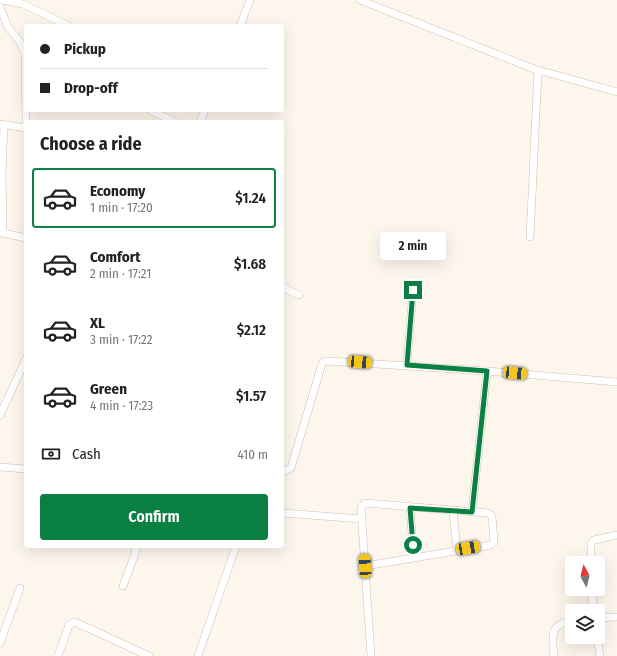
<!DOCTYPE html>
<meta charset="utf-8">
<style>
:root{--surface:#fff;--page:#f6f6f6;--text:#222;--muted:#767676;--line:#e0e0e0;--accent:#0b8043}
body{margin:0;font-family:"Fira Sans Condensed",sans-serif;background:var(--page);color:var(--text);height:100vh;display:flex;flex-direction:column;font-size:15px;white-space:nowrap}
*{box-sizing:border-box;margin:0}
p{font-size:13px;color:var(--muted)}
.icon{flex:none;width:22px;height:22px;fill:none;stroke:currentColor;stroke-width:2;stroke-linecap:round;stroke-linejoin:round}
.map{position:relative;flex:1;overflow:hidden}
.drawer{position:absolute;left:24px;top:120px;width:260px;height:428px;display:flex;flex-direction:column;background:var(--surface);border-radius:4px;box-shadow:0 4px 16px #0002}
.drawer>*{flex:none}
.guide{position:absolute;left:24px;top:24px;width:260px;height:88px;border-radius:4px;box-shadow:0 4px 16px #0002;display:grid;align-content:center;height:88px;padding:0 16px;background:var(--surface)}
.needle{width:26px;rotate:353deg}
.tools{position:absolute;left:565px;top:556px;display:grid;gap:8px}
.tools a{display:grid;place-items:center;width:40px;height:40px;border-radius:4px;background:var(--surface);box-shadow:0 4px 16px #0002;font-size:20px}
.end{position:absolute;width:18px;height:18px;margin:-9px;border:5px solid #0b8043;background:#fff;box-shadow:0 0 0 2px #fff}
.from{border-radius:50%}
.bubble{position:absolute;height:28px;border-radius:4px;background:var(--surface);box-shadow:0 4px 16px #0002;font-size:13px;font-weight:600;line-height:28px;text-align:center}
.car{position:absolute;width:12px;height:24px;margin:-12px -6px;border-radius:5px;box-shadow:0 0 3px 1px #0007;background:linear-gradient(#f5c518 24%,#345 0 40%,#f5c518 0 76%,#345 0 86%,#f5c518 0)}
.guide b{display:flex;align-items:center;gap:14px;height:38px;font-size:15px}
.guide b+b{border-top:1px solid var(--line)}
.guide i{width:10px;height:10px;background:var(--text)}
ul{padding:0;list-style:none}
li{display:flex;align-items:center;gap:12px;height:60px;margin:0 8px 6px;padding:0 8px;border:2px solid transparent;border-radius:4px}
li div{flex:1}
li b{display:block;font-size:15px}
li em{font-style:normal;font-weight:600}
li.current{border-color:var(--accent)}
li>.icon{width:36px;height:36px;stroke-width:1.5}
h2{padding:0 16px;font-size:18px;line-height:48px}
.pay{display:flex;align-items:center;gap:10px;height:44px;padding:0 16px;font-size:15px}
.pay p{margin-inline-start:auto}
.button{display:flex;gap:8px;margin-top:auto;padding:8px 16px}
.button a{flex:1;height:46px;border-radius:4px;background:var(--accent);color:#fff;font-size:16px;font-weight:600;line-height:46px;text-align:center}
.map>svg:first-child{display:block}
.lines{fill:none;stroke-linecap:round;stroke-linejoin:round}
.street-casing{stroke:#d1beb0;stroke-width:8}
.street{stroke:#fff;stroke-width:7}
.route{stroke:#0b8043;stroke-width:5}
</style>
<div class="map">
<svg width="617" height="656" viewBox="0 0 617 656">
<rect width="100%" height="100%" fill="#fdf6ec"/>
<g class="lines">
<defs>
<g id="street">
<path d="M2,0L23,4L69,26"/>
<path d="M360,0L534,69L617,92"/>
<path d="M0,7L8,27L20,42L25,53L26,124"/>
<path d="M240,26L250,0"/>
<path d="M150,110L175,122"/>
<path d="M200,122L205,110"/>
<path d="M0,124L26,128"/>
<path d="M0,233H3L2,173L4,125"/>
<path d="M3,233L26,238"/>
<path d="M530,237L538,70"/>
<path d="M282,287L299,295"/>
<path d="M407,365L413,290"/>
<path d="M0,415L26,359"/>
<path d="M0,467L26,469"/>
<path d="M282,472L291,468L321,367L323,362L328,361L487,371L617,382"/>
<path d="M410,508L414,557"/>
<path d="M453,511L457,550"/>
<path d="M472,512L487,371"/>
<path d="M282,513L362,519"/>
<path d="M591,563V543L594,540L617,535"/>
<path d="M365,566L491,545L494,542L492,516L488,513L365,503L361,508L371,656"/>
<path d="M123,586L135,554L136,546"/>
<path d="M592,589L593,611"/>
<path d="M598,618L617,617"/>
<path d="M597,637L600,656"/>
<path d="M0,643L20,588"/>
<path d="M58,656L69,625L75,622L149,656"/>
<path d="M198,656L236,546"/>
<path d="M554,656C552,637 549,624 572,621"/>
</g>
</defs>
<!-- street casing -->
<use href="#street" class="street-casing"/>
<!-- street -->
<use href="#street" class="street"/>
</g>
<g class="lines">
<!-- route -->
<path class="route" d="M413,290L407,365L487,371L472,512L410,508L413,545"/>
</g>
</svg>
<div class="tools">
<a><svg class="needle" viewBox="-14 -14 28 28"><path d="M0-13l5 13h-10z" fill="#e53935"/><path d="M0 13l5-13h-10z" fill="#767676"/></svg></a>
<a><svg class="icon" aria-label="layers" viewBox="0 0 24 24"><path d="M12 4l9 5-9 5-9-5zM3 14l9 5 9-5"/></svg></a>
</div>
<i class="end from" style="left:413px;top:545px"></i>
<i class="end" style="left:413px;top:290px"></i>
<div class="bubble" style="left:380px;top:232px;width:66px">2 min</div>
<i class="car" style="left:360px;top:362px;rotate:94deg"></i>
<i class="car" style="left:515px;top:373px;rotate:95deg"></i>
<i class="car" style="left:468px;top:548px;rotate:80deg"></i>
<i class="car" style="left:365px;top:566px;rotate:357deg"></i>
<div class="guide">
<b><i class="from"></i>Pickup</b>
<b><i></i>Drop-off</b>
</div>
<section class="drawer">
<h2>Choose a ride</h2>
<ul>
<li class="current"><svg class="icon" aria-label="car" viewBox="0 0 24 24"><path d="M5 17H2v-5l4-1 3-4h7l3 4 3 1v5h-3M9 17h6M6 11h13"/><circle cx="7" cy="17" r="2"/><circle cx="17" cy="17" r="2"/></svg><div><b>Economy</b><p>1 min · 17:20</p></div><em>$1.24</em></li>
<li><svg class="icon" aria-label="car" viewBox="0 0 24 24"><path d="M5 17H2v-5l4-1 3-4h7l3 4 3 1v5h-3M9 17h6M6 11h13"/><circle cx="7" cy="17" r="2"/><circle cx="17" cy="17" r="2"/></svg><div><b>Comfort</b><p>2 min · 17:21</p></div><em>$1.68</em></li>
<li><svg class="icon" aria-label="car" viewBox="0 0 24 24"><path d="M5 17H2v-5l4-1 3-4h7l3 4 3 1v5h-3M9 17h6M6 11h13"/><circle cx="7" cy="17" r="2"/><circle cx="17" cy="17" r="2"/></svg><div><b>XL</b><p>3 min · 17:22</p></div><em>$2.12</em></li>
<li><svg class="icon" aria-label="car" viewBox="0 0 24 24"><path d="M5 17H2v-5l4-1 3-4h7l3 4 3 1v5h-3M9 17h6M6 11h13"/><circle cx="7" cy="17" r="2"/><circle cx="17" cy="17" r="2"/></svg><div><b>Green</b><p>4 min · 17:23</p></div><em>$1.57</em></li>
</ul>
<div class="pay"><svg class="icon" aria-label="cash" viewBox="0 0 24 24"><path d="M3 7h18v10H3z"/><circle cx="12" cy="12" r="2"/></svg>Cash<p>410 m</p></div>
<div class="button"><a>Confirm</a></div>
</section>
</div>
